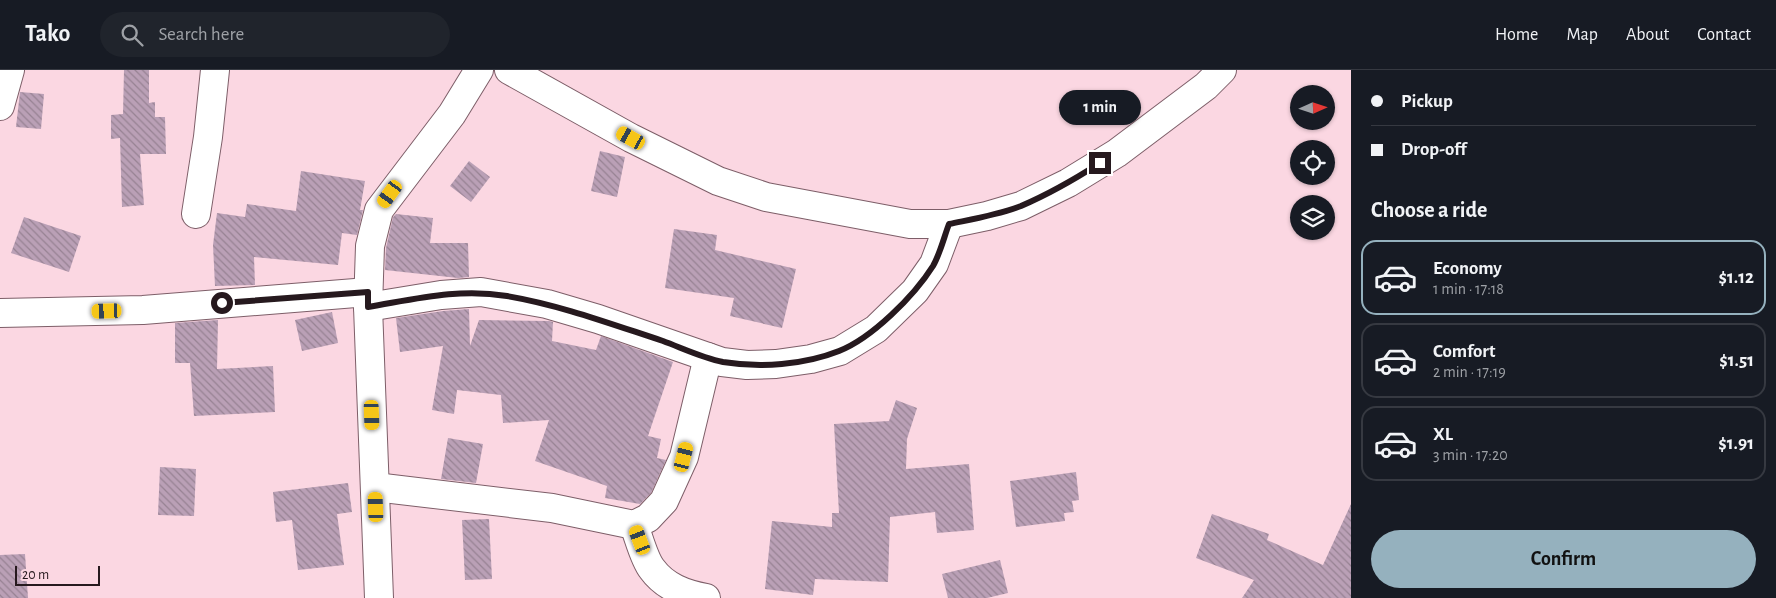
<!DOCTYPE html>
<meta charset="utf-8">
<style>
:root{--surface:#171b24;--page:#20242c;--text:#f1f3f6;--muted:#9ea1a6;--line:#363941;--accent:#95b1be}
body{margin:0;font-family:"Alegreya Sans",sans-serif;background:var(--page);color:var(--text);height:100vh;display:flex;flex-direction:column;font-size:19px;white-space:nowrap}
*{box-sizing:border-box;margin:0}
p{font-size:16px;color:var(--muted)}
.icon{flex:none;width:28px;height:28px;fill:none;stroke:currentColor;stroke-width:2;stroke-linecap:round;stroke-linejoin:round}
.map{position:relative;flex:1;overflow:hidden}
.panel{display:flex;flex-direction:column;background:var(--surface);width:425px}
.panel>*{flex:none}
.guide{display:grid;align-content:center;height:110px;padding:0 20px;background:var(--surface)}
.needle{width:32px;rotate:87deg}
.tools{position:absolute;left:1290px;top:15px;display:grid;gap:10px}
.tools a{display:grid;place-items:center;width:45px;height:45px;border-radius:50%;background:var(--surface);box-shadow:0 1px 4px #0004;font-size:25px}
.scale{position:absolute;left:15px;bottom:12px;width:85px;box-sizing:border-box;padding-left:5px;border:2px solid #26191e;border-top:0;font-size:14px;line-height:18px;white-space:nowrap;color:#26191e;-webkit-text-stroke:4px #fbd7e2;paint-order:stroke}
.end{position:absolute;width:22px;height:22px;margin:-11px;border:6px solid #26191e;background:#fff;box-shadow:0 0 0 2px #fff}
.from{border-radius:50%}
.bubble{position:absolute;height:35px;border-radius:18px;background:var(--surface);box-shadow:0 1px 4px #0004;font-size:16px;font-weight:700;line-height:35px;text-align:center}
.car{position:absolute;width:15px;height:30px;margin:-15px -8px;border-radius:6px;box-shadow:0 0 4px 1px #0007;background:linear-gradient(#f5c518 24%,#345 0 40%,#f5c518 0 76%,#345 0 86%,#f5c518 0)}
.guide b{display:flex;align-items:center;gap:18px;height:48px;font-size:19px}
.guide b+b{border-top:1px solid var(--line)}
.guide i{width:12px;height:12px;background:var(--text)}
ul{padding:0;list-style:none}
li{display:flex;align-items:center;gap:15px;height:75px;margin:0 10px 8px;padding:0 10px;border:2px solid var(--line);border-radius:15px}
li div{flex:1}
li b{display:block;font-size:19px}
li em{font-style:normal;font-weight:700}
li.current{border-color:var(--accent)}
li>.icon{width:45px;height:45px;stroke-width:1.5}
h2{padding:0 20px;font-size:22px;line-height:60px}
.primary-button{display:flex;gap:10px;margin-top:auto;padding:10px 20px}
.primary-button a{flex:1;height:58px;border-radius:30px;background:var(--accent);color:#111;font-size:20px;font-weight:700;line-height:58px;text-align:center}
header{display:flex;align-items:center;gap:30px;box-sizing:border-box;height:70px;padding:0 25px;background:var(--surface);border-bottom:1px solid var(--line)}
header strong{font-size:24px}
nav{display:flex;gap:28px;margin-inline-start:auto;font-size:18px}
.search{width:350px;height:45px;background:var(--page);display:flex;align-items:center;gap:12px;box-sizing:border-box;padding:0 18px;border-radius:28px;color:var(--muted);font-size:19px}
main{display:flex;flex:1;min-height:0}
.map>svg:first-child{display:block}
.building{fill:url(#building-back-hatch)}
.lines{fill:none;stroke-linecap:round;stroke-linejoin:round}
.minor-casing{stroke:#7d5e68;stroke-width:30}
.minor{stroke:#fff;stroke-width:28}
.route{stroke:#26191e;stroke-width:6}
</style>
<header>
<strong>Tako</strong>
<div class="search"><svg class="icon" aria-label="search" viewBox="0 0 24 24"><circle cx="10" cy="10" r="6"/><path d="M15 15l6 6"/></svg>Search here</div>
<nav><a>Home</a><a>Map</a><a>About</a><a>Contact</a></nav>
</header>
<main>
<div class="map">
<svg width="1351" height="528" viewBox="0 0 1351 528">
<defs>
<pattern id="building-back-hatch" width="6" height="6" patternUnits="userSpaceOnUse" patternTransform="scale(1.25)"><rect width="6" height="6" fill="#baa0b6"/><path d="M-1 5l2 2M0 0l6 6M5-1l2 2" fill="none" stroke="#978293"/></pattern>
</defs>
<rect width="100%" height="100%" fill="#fbd7e2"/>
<!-- building -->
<g class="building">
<path d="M124,0H149V33L155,32V47H165L166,84H140L144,135L122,137L120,68L111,69V45L123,44Z"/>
<path d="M20,22L44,24L41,59L16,57Z"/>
<path d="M600,81L625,87L617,127L591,121Z"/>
<path d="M469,91L490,107L471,132L450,116Z"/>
<path d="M301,101L365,111L360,140H363L357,165L342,163L338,195L254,187L255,215L215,216L213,175L217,143L245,147L247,134L296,141Z"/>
<path d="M396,144L433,148L430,173H468L469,207L458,208L385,200L386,178L393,147Z"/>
<path d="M24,147L81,166L69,202L11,183Z"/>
<path d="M674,159L717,165L715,180L796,199L782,258L730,246L734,228L665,218Z"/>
<path d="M469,239L470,276L479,250L549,251L553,252L552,271L596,280L601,266L673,292L648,366L661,369L657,388L666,390L651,423L640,434L605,428L607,416L535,391L549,350L503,353L501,325L457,320L454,344L432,340L443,276L400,282L396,248L443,241Z"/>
<path d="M332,242L338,273L302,281L295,250Z"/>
<path d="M218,250L217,299L273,296L275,342L194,346L190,293H175V253Z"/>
<path d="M896,330L917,338L907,369L906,399L969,394L974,460L937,463L935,442L890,447L888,512L815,509L813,525L765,519L772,451L832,457V443H839L834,354L889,351Z"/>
<path d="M448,368L483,374L476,413L441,409Z"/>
<path d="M160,397L196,399L194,446L158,445Z"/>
<path d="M1076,402L1079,430L1072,431L1074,442L1064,443L1065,451L1016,457L1010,411Z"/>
<path d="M348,413L352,442L337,444L344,495L298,500L292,450L276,452L273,422Z"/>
<path d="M1351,434V528H1242L1254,510L1196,488L1212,444L1269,464L1267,470L1323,495Z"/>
<path d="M489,449L492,509L465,510L462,450Z"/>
<path d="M25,484L28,528H0V485Z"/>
<path d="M1000,490L1008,523L987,528H948L942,504Z"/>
</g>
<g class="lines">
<defs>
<g id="minor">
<path d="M509,0L631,68L718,111L766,127L910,154H949L987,146L1021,136L1068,113L1117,83L1206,16L1222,0"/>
<path d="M0,36L10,0"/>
<path d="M196,144L208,67L215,0"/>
<path d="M368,237L441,225L481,222L547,234L598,249L722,292L747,295L776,294L811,289L840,281L876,259L915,221L934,194L949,154"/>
<path d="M0,243L143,240L368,222"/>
<path d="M375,417L552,438L634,455L648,448L664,431L684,387L708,287"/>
<path d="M634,455C639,468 644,489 652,499C665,517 685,524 706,528"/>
<path d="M379,528L368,237L370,176L379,140L452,44L479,0"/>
</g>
</defs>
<!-- minor casing -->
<use href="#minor" class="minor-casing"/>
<!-- minor -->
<use href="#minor" class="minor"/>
</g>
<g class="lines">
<!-- route -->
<path class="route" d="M222,233L368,222V237C416,229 458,218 507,226C560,235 611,254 663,271C682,278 703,288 723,292C760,298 804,295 839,281C872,268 914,226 933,196C940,184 944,167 949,154C973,149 998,145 1021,136C1049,124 1075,109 1100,93"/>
</g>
</svg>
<div class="tools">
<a><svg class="needle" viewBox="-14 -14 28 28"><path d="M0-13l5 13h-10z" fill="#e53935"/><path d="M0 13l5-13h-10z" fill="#9ea1a6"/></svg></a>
<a><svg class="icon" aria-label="locate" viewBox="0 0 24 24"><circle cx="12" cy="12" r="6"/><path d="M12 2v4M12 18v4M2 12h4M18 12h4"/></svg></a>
<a><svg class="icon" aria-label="layers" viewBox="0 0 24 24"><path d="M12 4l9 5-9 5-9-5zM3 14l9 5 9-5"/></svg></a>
</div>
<div class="scale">20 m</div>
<i class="end from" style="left:222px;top:233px"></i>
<i class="end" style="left:1100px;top:93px"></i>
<div class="bubble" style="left:1059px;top:20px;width:82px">1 min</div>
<i class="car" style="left:631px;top:68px;rotate:299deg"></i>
<i class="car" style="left:390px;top:124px;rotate:216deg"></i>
<i class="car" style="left:107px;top:241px;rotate:268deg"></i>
<i class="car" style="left:372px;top:345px;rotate:178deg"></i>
<i class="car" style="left:684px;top:387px;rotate:14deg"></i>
<i class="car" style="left:376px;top:437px;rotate:358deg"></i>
<i class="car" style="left:640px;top:470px;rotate:339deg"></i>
</div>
<section class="panel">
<div class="guide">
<b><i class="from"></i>Pickup</b>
<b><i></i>Drop-off</b>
</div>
<h2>Choose a ride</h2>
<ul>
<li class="current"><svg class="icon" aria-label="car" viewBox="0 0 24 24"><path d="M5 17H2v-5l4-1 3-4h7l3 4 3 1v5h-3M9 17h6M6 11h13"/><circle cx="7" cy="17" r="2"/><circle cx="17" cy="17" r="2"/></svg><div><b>Economy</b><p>1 min · 17:18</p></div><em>$1.12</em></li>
<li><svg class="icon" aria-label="car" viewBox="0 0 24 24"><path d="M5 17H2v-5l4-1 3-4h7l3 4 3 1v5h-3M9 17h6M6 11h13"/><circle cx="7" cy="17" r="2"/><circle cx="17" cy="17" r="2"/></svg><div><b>Comfort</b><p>2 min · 17:19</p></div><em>$1.51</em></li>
<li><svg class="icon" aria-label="car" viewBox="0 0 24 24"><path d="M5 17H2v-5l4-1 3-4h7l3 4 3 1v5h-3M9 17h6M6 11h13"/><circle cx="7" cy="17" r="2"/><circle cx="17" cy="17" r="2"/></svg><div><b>XL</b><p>3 min · 17:20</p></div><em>$1.91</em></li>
</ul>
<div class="primary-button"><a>Confirm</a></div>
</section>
</main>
